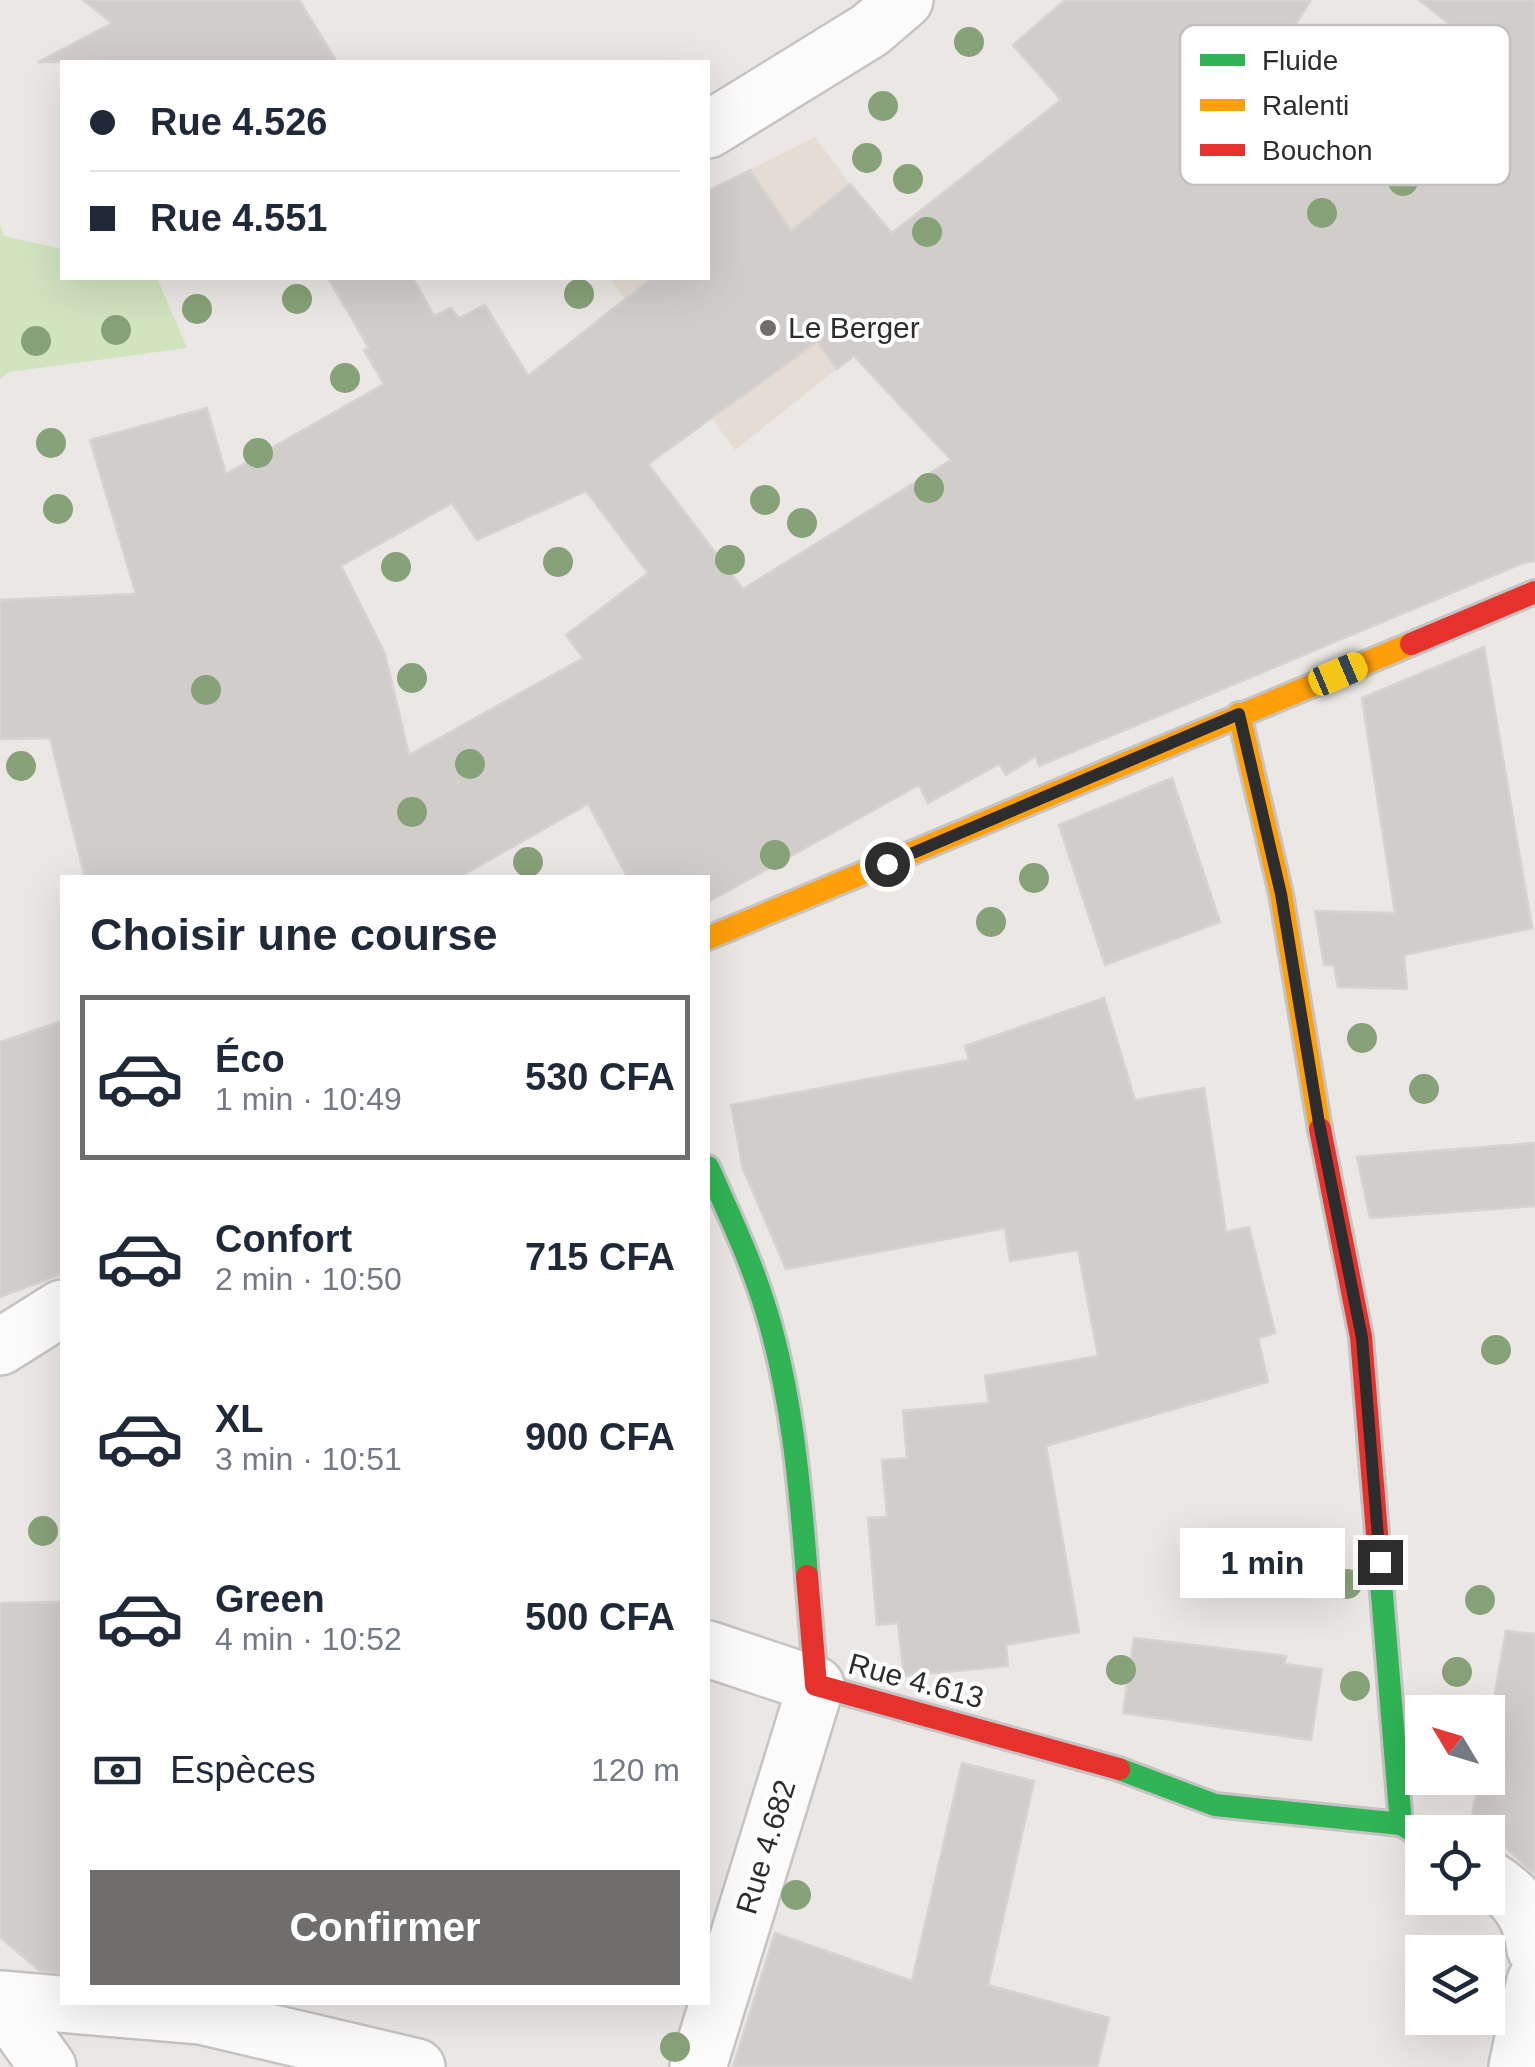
<!DOCTYPE html>
<html lang="fr">
<meta charset="utf-8">
<style>
:root{--surface:#fff;--page:#f2f2f3;--text:#1f2937;--muted:#747a83;--line:#e0e1e3;--accent:#706e6d}
body{margin:0;font-family:Arial,sans-serif;background:var(--page);color:var(--text);height:100vh;display:flex;flex-direction:column;font-size:38px;white-space:nowrap}
*{box-sizing:border-box;margin:0}
p{font-size:32px;color:var(--muted)}
.icon{flex:none;width:55px;height:55px;fill:none;stroke:currentColor;stroke-width:2;stroke-linecap:round;stroke-linejoin:round}
.map{position:relative;flex:1;overflow:hidden}
.details{position:absolute;left:60px;top:875px;width:650px;height:1130px;display:flex;flex-direction:column;background:var(--surface);border-radius:0px;box-shadow:0 10px 40px #0002}
.details>*{flex:none}
.guide{position:absolute;left:60px;top:60px;width:650px;height:220px;border-radius:0px;box-shadow:0 10px 40px #0002;display:grid;align-content:center;height:220px;padding:0 30px;background:var(--surface)}
.needle{width:65px;rotate:308deg}
.buttons{position:absolute;left:1405px;top:1695px;display:grid;gap:20px}
.buttons a{display:grid;place-items:center;width:100px;height:100px;border-radius:0px;background:var(--surface);box-shadow:0 10px 40px #0002;font-size:50px}
.end{position:absolute;width:45px;height:45px;margin:-22px;border:12px solid #2d2d2d;background:#fff;box-shadow:0 0 0 5px #fff}
.from{border-radius:50%}
.bubble{position:absolute;height:70px;border-radius:0px;background:var(--surface);box-shadow:0 10px 40px #0002;font-size:32px;font-weight:800;line-height:70px;text-align:center}
.car{position:absolute;width:30px;height:60px;margin:-30px -15px;border-radius:12px;box-shadow:0 0 8px 2px #0007;background:linear-gradient(#f5c518 24%,#345 0 40%,#f5c518 0 76%,#345 0 86%,#f5c518 0)}
.guide b{display:flex;align-items:center;gap:35px;height:95px;font-size:38px}
.guide b+b{border-top:2px solid var(--line)}
.guide i{width:25px;height:25px;background:var(--text)}
ul{padding:0;list-style:none}
li{display:flex;align-items:center;gap:30px;height:165px;margin:0 20px 15px;padding:0 10px;border:5px solid transparent;border-radius:0px}
li div{flex:1}
li b{display:block;font-size:38px}
li em{font-style:normal;font-weight:800}
li.active{border-color:var(--accent)}
li>.icon{width:90px;height:90px;stroke-width:1.5}
h2{padding:0 30px;font-size:45px;line-height:120px}
.pay{display:flex;align-items:center;gap:25px;height:110px;padding:0 30px;font-size:38px}
.pay p{margin-inline-start:auto}
.action{display:flex;gap:20px;margin-top:auto;padding:20px 30px}
.action a{flex:1;height:115px;border-radius:0px;background:var(--accent);color:#fff;font-size:40px;font-weight:800;line-height:115px;text-align:center}
.map>svg:first-child{display:block}
.education{fill:#e5ddd3}
.green{fill:#d1e3bf}
.building{fill:#d0cdcb;stroke:#d6d3d0;stroke-width:2.5;fill-rule:evenodd}
.lines{fill:none;stroke-linecap:round;stroke-linejoin:round}
.street-casing{stroke:#c5c4c3;stroke-width:60}
.fast-casing{stroke:#c5c4c3;stroke-width:28}
.slow-casing{stroke:#c5c4c3;stroke-width:28}
.jam-casing{stroke:#c5c4c3;stroke-width:28}
.street{stroke:#fcfbfb;stroke-width:55}
.fast{stroke:#30b455;stroke-width:22}
.slow{stroke:#ff9f0a;stroke-width:22}
.jam{stroke:#e5322d;stroke-width:22}
.tree{fill:#87a178}
.route{stroke:#2d2d2d;stroke-width:12}
.poi-dot{fill:#706e6d;stroke:#fff;stroke-width:4}
.labels{text-anchor:middle;stroke-width:8;stroke-linejoin:round;paint-order:stroke}
.poi-label{font-size:30px;fill:#2d2d2d;stroke:#fff;text-anchor:start}
.street-label{font-size:30px;fill:#2d2d2d;stroke:#fff}
.key{fill:#fff;stroke:#c0c0c0;stroke-width:2.5}
.key-label{font-size:28px;fill:#2d2d2d}
</style>
<div class="map">
<svg width="1535" height="2067" viewBox="0 0 1535 2067">
<rect width="100%" height="100%" fill="#ebe7e4"/>
<!-- education -->
<path class="education" d="M815,137L850,184L939,288L735,450L610,278H708V191Z"/>
<!-- green -->
<path class="green" d="M0,224L4,236L62,249V278H157L187,348L9,372L0,379Z"/>
<!-- building -->
<g class="building">
<path d="M83,0H299L337,62H38L112,23Z"/>
<path d="M1065,0H1311L1282,45L1315,75L1301,91L1385,162L1508,70L1419,0H1535V561L1523,563L1039,766L1036,756L1006,775L999,764L928,803L919,785L708,902V878H628L588,804L458,878H85L50,738L0,739V600L136,594L90,440L207,408L226,474L384,384L364,350L369,348L328,278H413L434,316L451,308L459,318L485,305L528,376L652,278H708V191L750,170L791,231L850,184L892,233L1061,100L1013,45ZM817,342L837,369L854,356L951,460L743,589L648,464ZM586,491L648,573L566,635L583,658L409,755L385,654L341,566L452,503L477,540Z"/>
<path d="M1484,647L1532,928L1404,955L1407,989L1338,987L1334,965H1324L1315,911L1395,913L1362,698Z"/>
<path d="M1172,778L1220,922L1105,965L1059,825Z"/>
<path d="M1104,998L1135,1100L1204,1088L1226,1232L1249,1227L1275,1333L1258,1338L1268,1382L1046,1446L1079,1632L1006,1645L1008,1666L904,1676L898,1623L877,1625L868,1518L887,1517L882,1460L907,1458L903,1411L989,1403L985,1376L1098,1356L1078,1250L1010,1261L1005,1228L786,1269L743,1169L731,1105L969,1060L965,1046Z"/>
<path d="M62,1021V1274L0,1297V1042Z"/>
<path d="M1535,1143V1206L1370,1218L1357,1157Z"/>
<path d="M62,1602V1973L40,1971L0,1937V1603Z"/>
<path d="M1506,1631L1535,1634V1875L1472,1816L1479,1778H1488V1732Z"/>
<path d="M1134,1638L1286,1656L1284,1664L1322,1669L1311,1740L1123,1713Z"/>
<path d="M962,1763L1034,1781L988,1985L1109,2018L1097,2067H733L775,1933L912,1981Z"/>
</g>
<g class="lines">
<defs>
<g id="street">
<path d="M708,130L870,30L905,0"/>
<path d="M0,1347L62,1308"/>
<path d="M1488,1878C1517,1896 1531,1914 1535,1949"/>
<path d="M0,1999L201,2016L417,2067"/>
<path d="M0,2000L48,2067"/>
<path d="M698,2067L816,1685L708,1649"/>
<path d="M1517,2067L1535,1981"/>
</g>
<g id="fast">
<path d="M708,1167C729,1214 751,1260 766,1310C792,1395 800,1487 807,1576"/>
<path d="M1379,1558L1401,1824L1422,1837"/>
<path d="M1119,1769L1215,1805L1401,1824"/>
</g>
<g id="slow">
<path d="M1239,714L1281,894L1320,1129"/>
<path d="M708,938L1411,644"/>
</g>
<g id="jam">
<path d="M1411,644L1535,592"/>
<path d="M1320,1129L1361,1337L1379,1558"/>
<path d="M807,1576L816,1685L1119,1769"/>
</g>
</defs>
<!-- street casing -->
<use href="#street" class="street-casing"/>
<!-- fast casing -->
<use href="#fast" class="fast-casing"/>
<!-- slow casing -->
<use href="#slow" class="slow-casing"/>
<!-- jam casing -->
<use href="#jam" class="jam-casing"/>
<!-- street -->
<use href="#street" class="street"/>
<!-- fast -->
<use href="#fast" class="fast"/>
<!-- slow -->
<use href="#slow" class="slow"/>
<!-- jam -->
<use href="#jam" class="jam"/>
</g>
<!-- trees -->
<g class="tree">
<circle cx="969" cy="42" r="15"/>
<circle cx="883" cy="106" r="15"/>
<circle cx="867" cy="158" r="15"/>
<circle cx="908" cy="179" r="15"/>
<circle cx="1403" cy="181" r="15"/>
<circle cx="1322" cy="213" r="15"/>
<circle cx="927" cy="232" r="15"/>
<circle cx="579" cy="294" r="15"/>
<circle cx="297" cy="299" r="15"/>
<circle cx="197" cy="309" r="15"/>
<circle cx="116" cy="330" r="15"/>
<circle cx="36" cy="341" r="15"/>
<circle cx="345" cy="378" r="15"/>
<circle cx="51" cy="443" r="15"/>
<circle cx="258" cy="453" r="15"/>
<circle cx="929" cy="488" r="15"/>
<circle cx="765" cy="500" r="15"/>
<circle cx="58" cy="509" r="15"/>
<circle cx="802" cy="523" r="15"/>
<circle cx="730" cy="560" r="15"/>
<circle cx="558" cy="562" r="15"/>
<circle cx="396" cy="567" r="15"/>
<circle cx="412" cy="678" r="15"/>
<circle cx="206" cy="690" r="15"/>
<circle cx="470" cy="764" r="15"/>
<circle cx="21" cy="766" r="15"/>
<circle cx="412" cy="812" r="15"/>
<circle cx="775" cy="855" r="15"/>
<circle cx="528" cy="862" r="15"/>
<circle cx="1034" cy="878" r="15"/>
<circle cx="991" cy="922" r="15"/>
<circle cx="1362" cy="1038" r="15"/>
<circle cx="1424" cy="1089" r="15"/>
<circle cx="1496" cy="1350" r="15"/>
<circle cx="43" cy="1531" r="15"/>
<circle cx="1347" cy="1584" r="15"/>
<circle cx="1480" cy="1600" r="15"/>
<circle cx="1121" cy="1670" r="15"/>
<circle cx="1457" cy="1672" r="15"/>
<circle cx="1355" cy="1686" r="15"/>
<circle cx="796" cy="1895" r="15"/>
<circle cx="675" cy="2047" r="15"/>
</g>
<g class="lines">
<!-- route -->
<path class="route" d="M887,864L1239,714L1281,894L1319,1123L1362,1338L1380,1562"/>
</g>
<!-- markers -->
<circle class="poi-dot" cx="768" cy="328" r="10"/>
<g class="labels">
<!-- poi labels -->
<g class="poi-label">
<text x="788" y="338">Le Berger</text>
</g>
<!-- street labels -->
<g class="street-label">
<text transform="translate(916 1681) rotate(15)" y="10">Rue 4.613</text>
<text transform="translate(766 1847) rotate(-73)" y="10">Rue 4.682</text>
</g>
</g>
<!-- legend -->
<rect x="1180" y="25" width="330" height="160" rx="15" class="key"/>
<rect x="1200" y="54" width="45" height="12" fill="#30b455"/>
<rect x="1200" y="99" width="45" height="12" fill="#ff9f0a"/>
<rect x="1200" y="144" width="45" height="12" fill="#e5322d"/>
<g class="key-label">
<text x="1262" y="70">Fluide</text>
<text x="1262" y="115">Ralenti</text>
<text x="1262" y="160">Bouchon</text>
</g>
</svg>
<div class="buttons">
<a><svg class="needle" viewBox="-14 -14 28 28"><path d="M0-13l5 13h-10z" fill="#e53935"/><path d="M0 13l5-13h-10z" fill="#747a83"/></svg></a>
<a><svg class="icon" aria-label="locate" viewBox="0 0 24 24"><circle cx="12" cy="12" r="6"/><path d="M12 2v4M12 18v4M2 12h4M18 12h4"/></svg></a>
<a><svg class="icon" aria-label="layers" viewBox="0 0 24 24"><path d="M12 4l9 5-9 5-9-5zM3 14l9 5 9-5"/></svg></a>
</div>
<i class="end from" style="left:887px;top:864px"></i>
<i class="end" style="left:1380px;top:1562px"></i>
<div class="bubble" style="left:1180px;top:1528px;width:165px">1 min</div>
<i class="car" style="left:1338px;top:674px;rotate:67deg"></i>
<div class="guide">
<b><i class="from"></i>Rue 4.526</b>
<b><i></i>Rue 4.551</b>
</div>
<section class="details">
<h2>Choisir une course</h2>
<ul>
<li class="active"><svg class="icon" aria-label="car" viewBox="0 0 24 24"><path d="M5 17H2v-5l4-1 3-4h7l3 4 3 1v5h-3M9 17h6M6 11h13"/><circle cx="7" cy="17" r="2"/><circle cx="17" cy="17" r="2"/></svg><div><b>Éco</b><p>1 min · 10:49</p></div><em>530 CFA</em></li>
<li><svg class="icon" aria-label="car" viewBox="0 0 24 24"><path d="M5 17H2v-5l4-1 3-4h7l3 4 3 1v5h-3M9 17h6M6 11h13"/><circle cx="7" cy="17" r="2"/><circle cx="17" cy="17" r="2"/></svg><div><b>Confort</b><p>2 min · 10:50</p></div><em>715 CFA</em></li>
<li><svg class="icon" aria-label="car" viewBox="0 0 24 24"><path d="M5 17H2v-5l4-1 3-4h7l3 4 3 1v5h-3M9 17h6M6 11h13"/><circle cx="7" cy="17" r="2"/><circle cx="17" cy="17" r="2"/></svg><div><b>XL</b><p>3 min · 10:51</p></div><em>900 CFA</em></li>
<li><svg class="icon" aria-label="car" viewBox="0 0 24 24"><path d="M5 17H2v-5l4-1 3-4h7l3 4 3 1v5h-3M9 17h6M6 11h13"/><circle cx="7" cy="17" r="2"/><circle cx="17" cy="17" r="2"/></svg><div><b>Green</b><p>4 min · 10:52</p></div><em>500 CFA</em></li>
</ul>
<div class="pay"><svg class="icon" aria-label="cash" viewBox="0 0 24 24"><path d="M3 7h18v10H3z"/><circle cx="12" cy="12" r="2"/></svg>Espèces<p>120 m</p></div>
<div class="action"><a>Confirmer</a></div>
</section>
</div>
